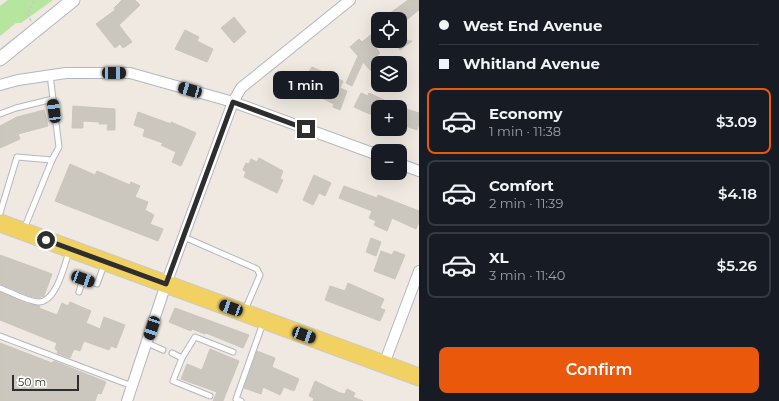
<!DOCTYPE html>
<meta charset="utf-8">
<style>
:root{--surface:#171b24;--page:#242831;--text:#f1f3f6;--muted:#9ea1a6;--line:#363941;--accent:#ea580c}
body{margin:0;font-family:Montserrat,sans-serif;background:var(--page);color:var(--text);height:100vh;display:flex;flex-direction:column;font-size:15px;white-space:nowrap}
*{box-sizing:border-box;margin:0}
p{font-size:13px;color:var(--muted)}
.icon{flex:none;width:22px;height:22px;fill:none;stroke:currentColor;stroke-width:2;stroke-linecap:round;stroke-linejoin:round}
.map{position:relative;flex:1;overflow:hidden}
.details{display:flex;flex-direction:column;background:var(--surface);width:360px}
.details>*{flex:none}
.guide{display:grid;align-content:center;height:88px;padding:0 20px;background:var(--surface)}
.controls{position:absolute;left:371px;top:12px;display:grid;gap:8px}
.controls a{display:grid;place-items:center;width:36px;height:36px;border-radius:8px;background:var(--surface);box-shadow:0 4px 16px #0002;font-size:20px}
.scale{position:absolute;left:12px;bottom:10px;width:67px;box-sizing:border-box;padding-left:4px;border:2px solid #2e2e2e;border-top:0;font-size:11px;line-height:14px;white-space:nowrap;color:#2e2e2e;-webkit-text-stroke:3px #fff;paint-order:stroke}
.end{position:absolute;width:18px;height:18px;margin:-9px;border:5px solid #2e2e2e;background:#fff;box-shadow:0 0 0 2px #fff}
.from{border-radius:50%}
.bubble{position:absolute;height:28px;border-radius:8px;background:var(--surface);box-shadow:0 4px 16px #0002;font-size:13px;font-weight:600;line-height:28px;text-align:center}
.car{position:absolute;width:12px;height:24px;margin:-12px -6px;border-radius:5px;box-shadow:0 0 3px 1px #0007;background:linear-gradient(#222 24%,#8ab4d8 0 40%,#222 0 76%,#8ab4d8 0 86%,#222 0)}
.guide b{display:flex;align-items:center;gap:14px;height:38px;font-size:15px}
.guide b+b{border-top:1px solid var(--line)}
.guide i{width:10px;height:10px;background:var(--text)}
ul{padding:0;list-style:none}
li{display:flex;align-items:center;gap:12px;height:66px;margin:0 8px 6px;padding:0 12px;border:2px solid var(--line);border-radius:8px}
li div{flex:1}
li b{display:block;font-size:15px}
li em{font-style:normal;font-weight:600}
li.selected{border-color:var(--accent)}
li>.icon{width:36px;height:36px;stroke-width:1.5}
.action{display:flex;gap:8px;margin-top:auto;padding:8px 20px}
.action a{flex:1;height:46px;border-radius:8px;background:var(--accent);color:#fff;font-size:16px;font-weight:600;line-height:46px;text-align:center}
main{display:flex;flex:1;min-height:0}
.map>svg:first-child{display:block}
.green{fill:#b6e59e}
.building{fill:#cbc7bf;stroke:#cbc5ba}
.lines{fill:none;stroke-linecap:round;stroke-linejoin:round}
.service-casing{stroke:#b4b7c1;stroke-width:7}
.minor-casing{stroke:#b4b7c1;stroke-width:12}
.tertiary-casing{stroke:#b4b7c1;stroke-width:15}
.primary-casing{stroke:#c9c9c9;stroke-width:19}
.path{stroke:#c9c9c9;stroke-width:1.5;stroke-dasharray:3 2;stroke-linecap:butt}
.service{stroke:#fff;stroke-width:5}
.minor{stroke:#fff;stroke-width:10}
.tertiary{stroke:#fff;stroke-width:13}
.primary{stroke:#f2d163;stroke-width:17}
.route{stroke:#2e2e2e;stroke-width:5}
</style>
<main>
<div class="map">
<svg width="419" height="401" viewBox="0 0 419 401">
<rect width="100%" height="100%" fill="#efe9e1"/>
<!-- green -->
<path class="green" d="M8,0H53L21,23H16L0,36V6Z"/>
<!-- building -->
<g class="building">
<path d="M122,0H135L140,5L119,25L132,42L123,48L120,44L115,48L96,24L115,10L114,8Z"/>
<path d="M408,0H419V10L400,25V19H382Z"/>
<path d="M234,17L246,32L234,43L221,28Z"/>
<path d="M378,29V39L373,44L380,53L377,56L383,62L378,63V66L371,71L363,62L352,86L346,83L358,56L350,47L359,39L362,42Z"/>
<path d="M185,30L199,37L197,41L213,49L207,62L175,49Z"/>
<path d="M400,31L408,41H412L400,50L394,41H400Z"/>
<path d="M312,67L343,81L340,88L347,91L340,110L333,107L334,104L295,85L302,72L307,75Z"/>
<path d="M361,93L368,96L369,93L399,107H378V117L365,112L354,107Z"/>
<path d="M73,106L115,109V130H107L108,124H99V122L83,121V128H72Z"/>
<path d="M403,108L419,113V124L417,130L400,124Z"/>
<path d="M44,110L48,126L18,134L20,139L0,148V126L17,117Z"/>
<path d="M138,112L171,124V122L196,133L181,166L172,162L176,152L161,145L163,143L143,136L145,129L134,125Z"/>
<path d="M259,158L283,171L280,179L283,180L277,193L244,177L246,172L243,170L246,163L249,164L251,159L257,162Z"/>
<path d="M70,164L95,175L97,171L130,185L131,182L140,186L135,197L148,202L145,210L154,215L150,224L163,229L158,241L55,201Z"/>
<path d="M314,175L331,183L325,196L319,193L313,205L303,200Z"/>
<path d="M344,186L377,198L378,195L419,211V222L416,229L392,218L387,231L374,225L376,221L369,218L372,211L339,198Z"/>
<path d="M371,238L381,242L376,256L366,252Z"/>
<path d="M381,251L392,255L394,251L405,255L395,279L374,271Z"/>
<path d="M0,255L52,274L44,296L38,298L30,296L0,284Z"/>
<path d="M348,283L384,299L380,308L385,310L380,321L325,300L330,286L345,291Z"/>
<path d="M0,292L27,304L40,306L39,308L57,315L62,303L68,306L70,302L91,311L86,323L100,329L104,317L125,325L116,348L111,346L109,350L84,341L80,351L74,349L70,358L57,353L58,351L55,349L57,343L0,320Z"/>
<path d="M175,308L249,335L243,348L206,333L205,334L192,329L191,331L169,322Z"/>
<path d="M0,343L52,363L54,361L106,382L101,394L98,393L95,401H0Z"/>
<path d="M210,349L239,361L223,401H213L217,392L181,379L187,364L202,370Z"/>
<path d="M257,351L275,358L272,367L299,379L294,391L284,387L280,395L263,387L261,394L244,388Z"/>
<path d="M315,381L340,393L345,394L347,389L355,393L353,397L363,401H313L314,398L309,396Z"/>
</g>
<g class="lines">
<defs>
<g id="service">
<path d="M0,114L16,108L53,99"/>
<path d="M0,213L17,157L52,160"/>
<path d="M24,229L52,160L59,147L50,75"/>
<path d="M184,237L257,269L260,275L245,310"/>
<path d="M0,288C11,292 26,301 38,302C56,303 64,266 69,252"/>
<path d="M79,292L83,279L97,284L104,265"/>
<path d="M0,336L132,386"/>
<path d="M147,343L163,350"/>
<path d="M172,353L182,358"/>
<path d="M210,396L173,381L182,358L195,337L233,352"/>
<path d="M241,401L236,399L263,323"/>
</g>
<g id="minor">
<path d="M0,85L18,80L66,73H130L233,102L378,155"/>
<path d="M400,164L419,171"/>
<path d="M384,364L419,271"/>
<path d="M127,401L166,284L233,102L241,88L350,0"/>
</g>
<path id="tertiary" d="M0,59L73,0"/>
<path id="primary" d="M0,223L419,377"/>
</defs>
<!-- service casing -->
<use href="#service" class="service-casing"/>
<!-- minor casing -->
<use href="#minor" class="minor-casing"/>
<!-- tertiary casing -->
<use href="#tertiary" class="tertiary-casing"/>
<!-- primary casing -->
<use href="#primary" class="primary-casing"/>
<!-- path -->
<path class="path" d="M31,21L27,13L35,0"/>
<!-- service -->
<use href="#service" class="service"/>
<!-- minor -->
<use href="#minor" class="minor"/>
<!-- tertiary -->
<use href="#tertiary" class="tertiary"/>
<!-- primary -->
<use href="#primary" class="primary"/>
</g>
<g class="lines">
<!-- route -->
<path class="route" d="M46,240L166,284L233,102L306,129"/>
</g>
</svg>
<div class="controls">
<a><svg class="icon" aria-label="locate" viewBox="0 0 24 24"><circle cx="12" cy="12" r="6"/><path d="M12 2v4M12 18v4M2 12h4M18 12h4"/></svg></a>
<a><svg class="icon" aria-label="layers" viewBox="0 0 24 24"><path d="M12 4l9 5-9 5-9-5zM3 14l9 5 9-5"/></svg></a>
<a>+</a>
<a>−</a>
</div>
<div class="scale">50 m</div>
<i class="end from" style="left:46px;top:240px"></i>
<i class="end" style="left:306px;top:129px"></i>
<div class="bubble" style="left:273px;top:71px;width:66px">1 min</div>
<i class="car" style="left:114px;top:73px;rotate:90deg"></i>
<i class="car" style="left:190px;top:90px;rotate:286deg"></i>
<i class="car" style="left:54px;top:111px;rotate:352deg"></i>
<i class="car" style="left:83px;top:279px;rotate:110deg"></i>
<i class="car" style="left:231px;top:308px;rotate:290deg"></i>
<i class="car" style="left:152px;top:328px;rotate:198deg"></i>
<i class="car" style="left:304px;top:335px;rotate:110deg"></i>
</div>
<section class="details">
<div class="guide">
<b><i class="from"></i>West End Avenue</b>
<b><i></i>Whitland Avenue</b>
</div>
<ul>
<li class="selected"><svg class="icon" aria-label="car" viewBox="0 0 24 24"><path d="M5 17H2v-5l4-1 3-4h7l3 4 3 1v5h-3M9 17h6M6 11h13"/><circle cx="7" cy="17" r="2"/><circle cx="17" cy="17" r="2"/></svg><div><b>Economy</b><p>1 min · 11:38</p></div><em>$3.09</em></li>
<li><svg class="icon" aria-label="car" viewBox="0 0 24 24"><path d="M5 17H2v-5l4-1 3-4h7l3 4 3 1v5h-3M9 17h6M6 11h13"/><circle cx="7" cy="17" r="2"/><circle cx="17" cy="17" r="2"/></svg><div><b>Comfort</b><p>2 min · 11:39</p></div><em>$4.18</em></li>
<li><svg class="icon" aria-label="car" viewBox="0 0 24 24"><path d="M5 17H2v-5l4-1 3-4h7l3 4 3 1v5h-3M9 17h6M6 11h13"/><circle cx="7" cy="17" r="2"/><circle cx="17" cy="17" r="2"/></svg><div><b>XL</b><p>3 min · 11:40</p></div><em>$5.26</em></li>
</ul>
<div class="action"><a>Confirm</a></div>
</section>
</main>
